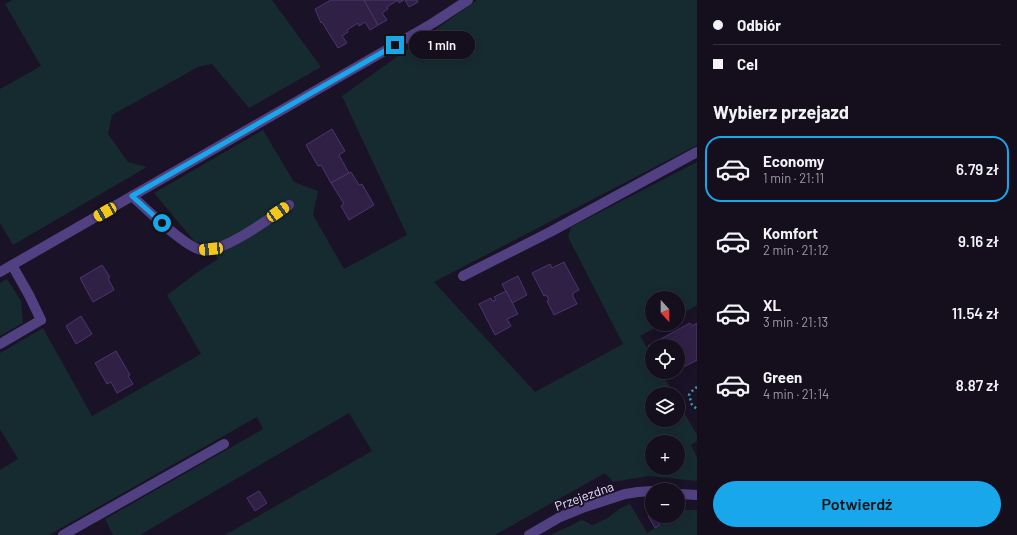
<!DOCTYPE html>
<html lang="pl">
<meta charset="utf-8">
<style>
:root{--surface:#140e1d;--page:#211c2a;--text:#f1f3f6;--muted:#9d9ca4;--line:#332e3b;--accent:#18a7eb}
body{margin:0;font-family:Barlow,sans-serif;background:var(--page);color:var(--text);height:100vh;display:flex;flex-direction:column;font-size:15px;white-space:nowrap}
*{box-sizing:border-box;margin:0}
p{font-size:13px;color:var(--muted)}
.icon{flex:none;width:22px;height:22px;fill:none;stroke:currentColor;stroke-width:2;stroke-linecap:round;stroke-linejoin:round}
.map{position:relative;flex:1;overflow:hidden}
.sheet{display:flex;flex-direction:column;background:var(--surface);width:320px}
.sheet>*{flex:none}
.banner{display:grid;align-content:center;height:88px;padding:0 16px;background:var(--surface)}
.needle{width:26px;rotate:159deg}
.buttons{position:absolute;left:645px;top:291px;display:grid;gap:8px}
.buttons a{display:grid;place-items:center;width:40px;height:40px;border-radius:50%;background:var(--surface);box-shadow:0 2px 10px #0003,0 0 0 1px var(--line);font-size:20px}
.end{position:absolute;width:18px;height:18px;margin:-9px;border:5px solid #18a7eb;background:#111;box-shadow:0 0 0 2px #111}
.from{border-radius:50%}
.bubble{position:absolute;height:28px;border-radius:14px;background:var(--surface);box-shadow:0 2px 10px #0003,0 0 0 1px var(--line);font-size:13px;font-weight:600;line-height:28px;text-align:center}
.car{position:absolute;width:12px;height:24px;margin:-12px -6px;border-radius:5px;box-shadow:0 0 3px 1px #0007;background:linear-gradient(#f5c518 24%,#345 0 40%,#f5c518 0 76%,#345 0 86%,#f5c518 0)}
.banner b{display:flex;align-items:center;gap:14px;height:38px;font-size:15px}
.banner b+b{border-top:1px solid var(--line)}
.banner i{width:10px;height:10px;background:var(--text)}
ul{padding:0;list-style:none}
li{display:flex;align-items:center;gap:12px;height:66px;margin:0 8px 6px;padding:0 8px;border:2px solid transparent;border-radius:16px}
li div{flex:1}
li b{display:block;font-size:15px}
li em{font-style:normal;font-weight:600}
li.active{border-color:var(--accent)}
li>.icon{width:36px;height:36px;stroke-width:1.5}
h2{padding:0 16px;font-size:18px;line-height:48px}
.cta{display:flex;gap:8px;margin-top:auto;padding:8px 16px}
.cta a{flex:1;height:46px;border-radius:24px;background:var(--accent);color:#111;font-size:16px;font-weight:600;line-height:46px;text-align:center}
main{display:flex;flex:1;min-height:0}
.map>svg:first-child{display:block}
.green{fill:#162b30;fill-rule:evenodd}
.building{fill:#302046;stroke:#4d3470}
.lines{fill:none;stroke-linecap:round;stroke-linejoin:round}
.path{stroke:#3b9db0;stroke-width:2.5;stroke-dasharray:2 3;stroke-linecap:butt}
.minor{stroke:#524182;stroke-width:10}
.route{stroke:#18a7eb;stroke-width:5}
.labels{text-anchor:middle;stroke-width:4;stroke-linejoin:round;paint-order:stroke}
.street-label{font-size:13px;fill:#e6dbfc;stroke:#1a1227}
</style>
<main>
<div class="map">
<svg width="697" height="535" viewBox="0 0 697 535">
<rect width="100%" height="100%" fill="#1a1227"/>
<!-- green -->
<g class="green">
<path d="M13,0H272L321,67L249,108L212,64L198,67L112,115L108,134L128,162L147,167L13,245L0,223V89L41,66L5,4Z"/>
<path d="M477,0H697V145L434,282L535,392L623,344L568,237L571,227L697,162V305L678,316V298H652V324H662L640,336L652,356V372H661L674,394H652V420H678V402L697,435V441L691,445L697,458V481L648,476L613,482L605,473L495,535H225L372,451L349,413L140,535H113L105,519L263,429L257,417L49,535H0V470L18,459L0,429V353L43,328L92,416L201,354L167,295L195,274L218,259L208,244L195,242L154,193L263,130L294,182L318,191L313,215L344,269L407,235L342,96ZM652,442H678V468H652Z"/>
<path d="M7,279L21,301L23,323L0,336V283Z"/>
<path d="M630,504L647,533L670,519L668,516H678V510H697V535H551L582,520L592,525L608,518L619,509Z"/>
</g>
<!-- building -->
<g class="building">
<path d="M331,0H364L378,25L370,30L365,22L359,26L358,23L347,30L348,32L342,36L347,43L338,48L322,22L321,23L315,9Z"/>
<path d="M364,0H404L399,3L398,0L387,7L388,9L382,13L387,20L378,25Z"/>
<path d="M405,0H417L418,2L409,7Z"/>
<path d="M332,129L345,151L339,155L349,173L331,183L321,165L318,166L306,145Z"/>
<path d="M351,172L359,185L362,184L374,205L349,220L341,206L344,204L331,183Z"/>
<path d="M564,262L579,290L573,293V296L577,304L554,315L547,301L549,300L546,295L544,296L532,273L550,264L552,268Z"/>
<path d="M102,265L110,277L108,278L114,290L93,302L80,278Z"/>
<path d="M518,276L527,295L512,303L502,284Z"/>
<path d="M506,291L518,314L507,319L511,326L495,335L479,304L491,298L492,301L496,300L494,297Z"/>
<path d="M81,316L92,334L76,344L66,326Z"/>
<path d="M690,323L692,326L697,323V360L678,370V346H652V353L648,346Z"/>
<path d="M116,351L130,375L128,376L133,384L117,393L111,382L107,384L95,363Z"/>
<path d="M259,491L267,503L255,511L247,498Z"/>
<path d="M652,514V516H655L660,525L655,528L648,516Z"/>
</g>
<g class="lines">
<!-- path -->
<path class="path" d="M697,387L693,390L689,395L692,405L697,409"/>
<!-- minor -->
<g class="minor">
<path d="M132,196C146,209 185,247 201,250C223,254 271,217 289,205"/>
<path d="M0,272L433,23L468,0"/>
<path d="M463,276L552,231L697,152"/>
<path d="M0,344L41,320L29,295L12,265"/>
<path d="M678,494L697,495"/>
<path d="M63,535L224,444"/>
<path d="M529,535L560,517L582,508L625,494L638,492L652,491"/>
</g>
</g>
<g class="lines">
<!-- route -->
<path class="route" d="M162,223L132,196L395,45"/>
</g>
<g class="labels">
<!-- street labels -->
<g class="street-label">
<text transform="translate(584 496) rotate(-20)" y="5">Przejezdna</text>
</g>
</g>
</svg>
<div class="buttons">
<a><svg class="needle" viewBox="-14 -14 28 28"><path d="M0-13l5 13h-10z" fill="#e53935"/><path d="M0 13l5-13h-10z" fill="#9d9ca4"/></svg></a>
<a><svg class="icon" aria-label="locate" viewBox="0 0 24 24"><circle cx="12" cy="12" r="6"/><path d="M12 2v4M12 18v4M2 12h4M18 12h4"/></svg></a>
<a><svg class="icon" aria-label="layers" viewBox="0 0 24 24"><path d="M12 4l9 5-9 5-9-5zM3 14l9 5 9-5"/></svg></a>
<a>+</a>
<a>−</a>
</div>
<i class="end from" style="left:162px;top:223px"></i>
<i class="end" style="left:395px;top:45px"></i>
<div class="bubble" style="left:409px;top:31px;width:66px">1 min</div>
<i class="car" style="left:105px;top:212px;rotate:240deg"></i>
<i class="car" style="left:278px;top:212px;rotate:55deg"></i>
<i class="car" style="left:211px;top:249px;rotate:264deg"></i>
</div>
<section class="sheet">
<div class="banner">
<b><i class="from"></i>Odbiór</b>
<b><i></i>Cel</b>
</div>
<h2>Wybierz przejazd</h2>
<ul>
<li class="active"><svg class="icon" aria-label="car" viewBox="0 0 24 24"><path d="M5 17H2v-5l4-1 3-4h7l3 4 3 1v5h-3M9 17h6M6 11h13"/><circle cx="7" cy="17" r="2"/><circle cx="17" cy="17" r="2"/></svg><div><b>Economy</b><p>1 min · 21:11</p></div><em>6.79 zł</em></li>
<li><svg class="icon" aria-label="car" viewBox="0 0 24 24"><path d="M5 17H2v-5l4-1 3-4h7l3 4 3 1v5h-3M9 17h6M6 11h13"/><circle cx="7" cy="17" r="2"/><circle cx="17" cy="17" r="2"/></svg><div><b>Komfort</b><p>2 min · 21:12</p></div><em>9.16 zł</em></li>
<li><svg class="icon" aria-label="car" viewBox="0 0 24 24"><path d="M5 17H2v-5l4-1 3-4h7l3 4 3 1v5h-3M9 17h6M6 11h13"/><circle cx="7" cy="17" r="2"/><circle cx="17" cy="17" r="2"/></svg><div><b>XL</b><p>3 min · 21:13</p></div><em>11.54 zł</em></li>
<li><svg class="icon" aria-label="car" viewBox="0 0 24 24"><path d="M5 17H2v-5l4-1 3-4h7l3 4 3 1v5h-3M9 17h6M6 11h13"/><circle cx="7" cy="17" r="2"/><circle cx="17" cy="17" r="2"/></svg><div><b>Green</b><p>4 min · 21:14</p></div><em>8.87 zł</em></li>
</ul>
<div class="cta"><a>Potwierdź</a></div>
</section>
</main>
